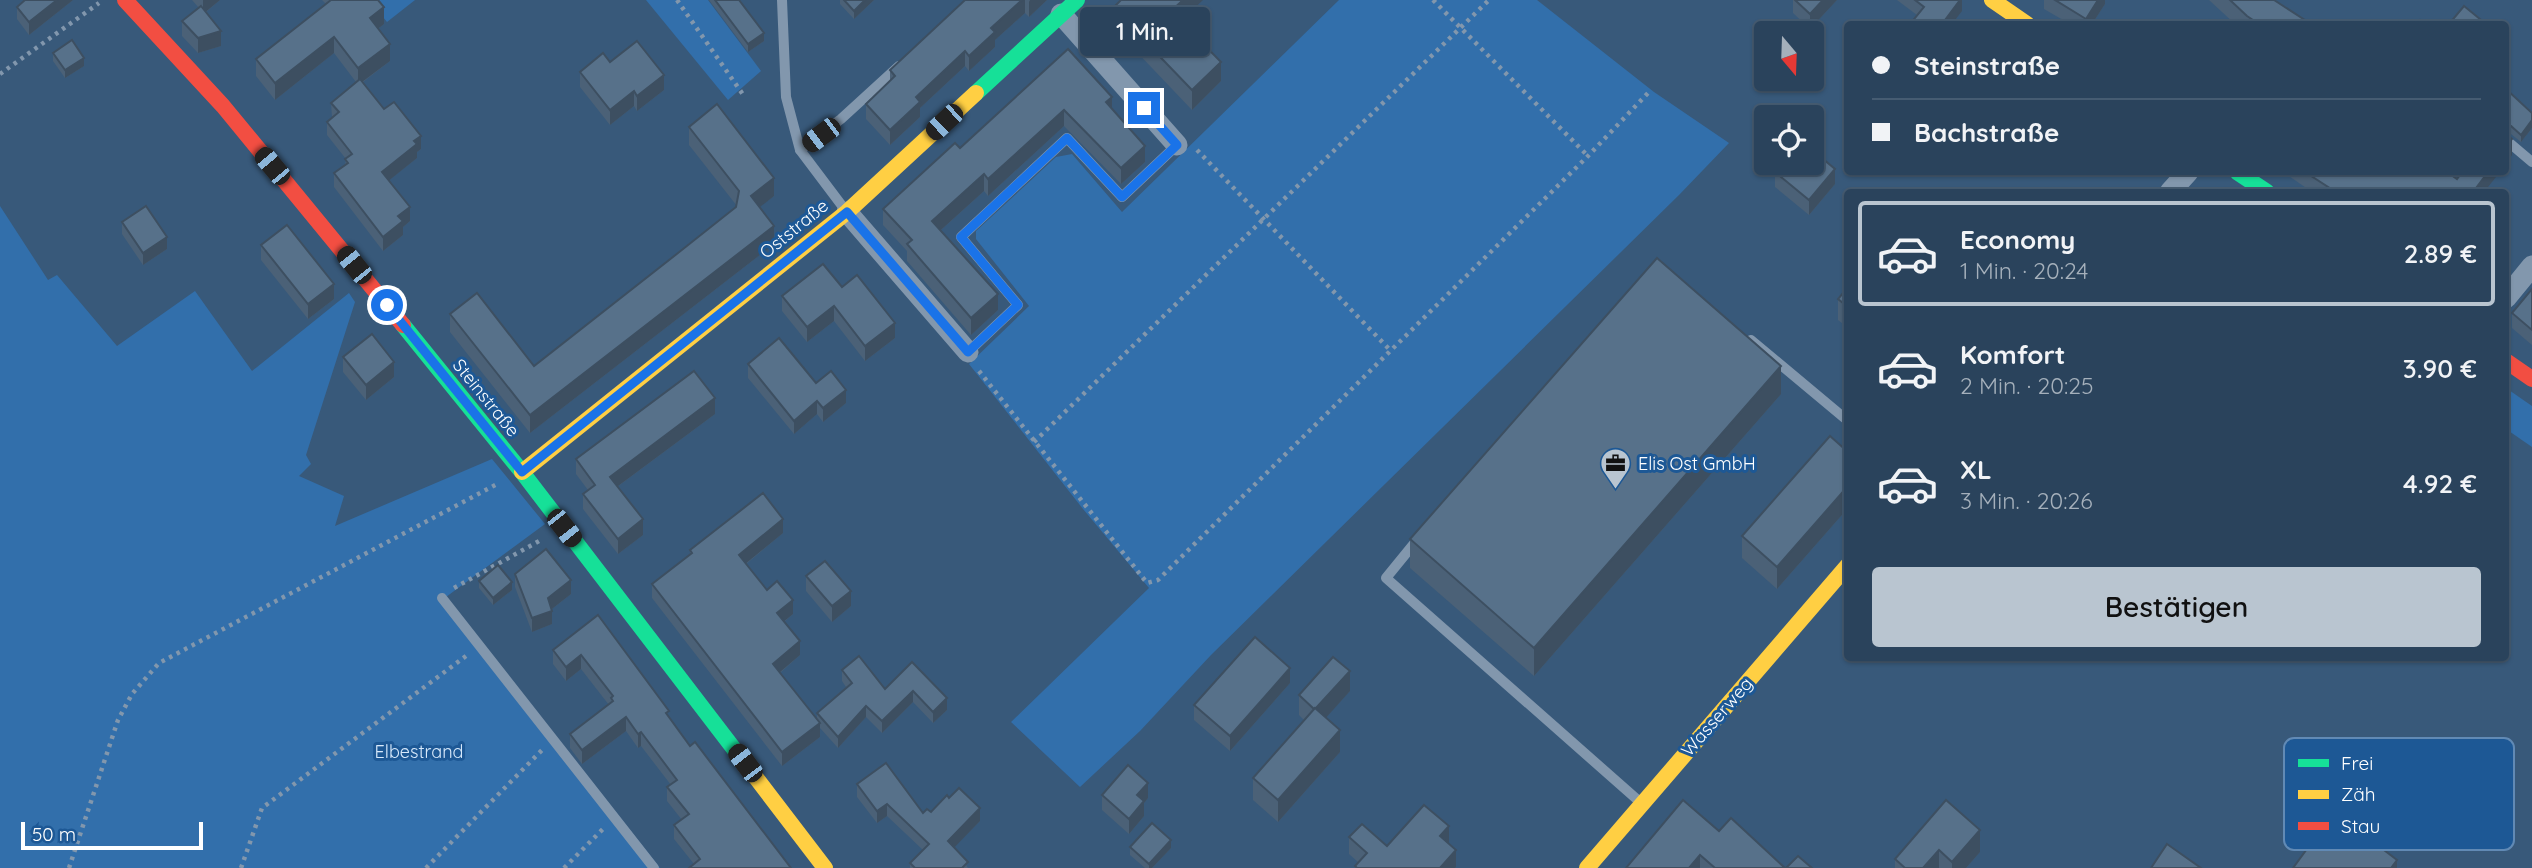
<!DOCTYPE html>
<html lang="de">
<meta charset="utf-8">
<style>
:root{--surface:#2a435c;--page:#364e65;--text:#f1f3f6;--muted:#a5b0bb;--line:#465c72;--accent:#b9c5d0}
body{margin:0;font-family:Quicksand,sans-serif;background:var(--page);color:var(--text);height:100vh;display:flex;flex-direction:column;font-size:26px;white-space:nowrap}
*{box-sizing:border-box;margin:0}
p{font-size:23px;color:var(--muted)}
.icon{flex:none;width:38px;height:38px;fill:none;stroke:currentColor;stroke-width:2;stroke-linecap:round;stroke-linejoin:round}
.map{position:relative;flex:1;overflow:hidden}
.drawer{position:absolute;left:1844px;top:189px;width:665px;height:472px;display:flex;flex-direction:column;background:var(--surface);border-radius:7px;box-shadow:0 2px 5px #0004,0 0 0 2px var(--line)}
.drawer>*{flex:none}
.top-card{position:absolute;left:1844px;top:21px;width:665px;height:154px;border-radius:7px;box-shadow:0 2px 5px #0004,0 0 0 2px var(--line);display:grid;align-content:center;height:154px;padding:0 28px;background:var(--surface)}
.needle{width:46px;rotate:161deg}
.controls{position:absolute;left:1754px;top:21px;display:grid;gap:14px}
.controls a{display:grid;place-items:center;width:70px;height:70px;border-radius:7px;background:var(--surface);box-shadow:0 2px 5px #0004,0 0 0 2px var(--line);font-size:35px}
.scale{position:absolute;left:21px;bottom:18px;width:182px;box-sizing:border-box;padding-left:7px;border:4px solid #fff;border-top:0;font-size:19px;line-height:24px;white-space:nowrap;color:#fff;-webkit-text-stroke:5px #1d5895;paint-order:stroke}
.end{position:absolute;width:32px;height:32px;margin:-16px;border:9px solid #1a73e8;background:#fff;box-shadow:0 0 0 4px #fff}
.from{border-radius:50%}
.bubble{position:absolute;height:49px;border-radius:7px;background:var(--surface);box-shadow:0 2px 5px #0004,0 0 0 2px var(--line);font-size:23px;font-weight:600;line-height:49px;text-align:center}
.car{position:absolute;width:21px;height:42px;margin:-21px -10px;border-radius:9px;box-shadow:0 0 5px 2px #0007;background:linear-gradient(#222 24%,#8ab4d8 0 40%,#222 0 76%,#8ab4d8 0 86%,#222 0)}
.top-card b{display:flex;align-items:center;gap:24px;height:66px;font-size:26px}
.top-card b+b{border-top:2px solid var(--line)}
.top-card i{width:18px;height:18px;background:var(--text)}
ul{padding:12px 0 0;list-style:none}
li{display:flex;align-items:center;gap:21px;height:105px;margin:0 14px 10px;padding:0 14px;border:4px solid transparent;border-radius:7px}
li div{flex:1}
li b{display:block;font-size:26px}
li em{font-style:normal;font-weight:600}
li.active{border-color:var(--accent)}
li>.icon{width:63px;height:63px;stroke-width:1.5}
.primary-button{display:flex;gap:14px;margin-top:auto;padding:14px 28px}
.primary-button a{flex:1;height:80px;border-radius:7px;background:var(--accent);color:#111;font-size:28px;font-weight:600;line-height:80px;text-align:center}
.map>svg:first-child{display:block}
.green{fill:#326fab}
.lines{fill:none;stroke-linecap:round;stroke-linejoin:round}
.path{stroke:#8297ad;stroke-width:4.5;stroke-dasharray:3.5 5;stroke-linecap:butt}
.lane{stroke:#8297ad;stroke-width:10}
.street{stroke:#8297ad;stroke-width:21}
.fast{stroke:#16e098;stroke-width:16}
.slow{stroke:#ffcf43;stroke-width:16}
.jam{stroke:#f24e42;stroke-width:16}
.wall{fill:#4b6177}
.shaded-wall{fill:#3d4f61}
.building{fill:#57718a;stroke:#3d4f61;stroke-width:2}
.route{stroke:#1a73e8;stroke-width:9}
.labels{text-anchor:middle;stroke-width:6;stroke-linejoin:round;paint-order:stroke}
.street-label{font-size:18px;fill:#fff;stroke:#1d5895}
.poi-label{font-size:18px;fill:#fff;stroke:#1d5895;text-anchor:start}
.park-label{font-size:18px;fill:#d7e9fb;stroke:#1d5895}
.key{fill:#1d5895;stroke:#618ab5;stroke-width:2}
.key-label{font-size:19px;fill:#fff}
</style>
<div class="map">
<svg width="2532" height="868" viewBox="0 0 2532 868">
<rect width="100%" height="100%" fill="#38597a"/>
<!-- green -->
<g class="green">
<path d="M369,0H415L387,22Z"/>
<path d="M646,0H708L761,71L728,100Z"/>
<path d="M1339,0H1537L1654,92L1729,143L1679,195L1211,655L1140,731L1080,787L1011,722L1149,588L1083,509L969,364L1029,306L976,239V231L1056,157L1072,154L1122,212Z"/>
<path d="M0,206L48,280L57,275L117,346L195,291L252,371L349,293L355,302L306,455L311,464L299,476L344,496L335,526L492,459L545,524L446,597L660,868H0Z"/>
<path d="M2506,388L2532,406V447L2506,429Z"/>
</g>
<g class="lines">
<!-- path -->
<g class="path">
<path d="M677,0L744,96"/>
<path d="M1433,0L1588,156"/>
<path d="M0,74L99,3"/>
<path d="M1197,150L1391,351"/>
<path d="M979,371L1147,583L1158,580L1588,156L1648,93"/>
<path d="M1034,442L1489,0"/>
<path d="M454,588L541,540"/>
<path d="M69,868L118,720L132,694L159,663L499,483"/>
<path d="M241,868L262,808L466,656"/>
<path d="M426,868L542,750"/>
<path d="M564,868L604,828"/>
</g>
<!-- lane -->
<g class="lane">
<path d="M782,0L786,97L800,150L846,211"/>
<path d="M2506,140L2532,162"/>
<path d="M800,150L841,119L899,66"/>
<path d="M1751,340L1848,421"/>
<path d="M968,352L1018,305L961,237L1067,138L1122,197L1177,145"/>
<path d="M1417,540L1386,578L1640,802"/>
<path d="M442,598L654,868"/>
</g>
<!-- street -->
<g class="street">
<path d="M1061,14L1177,145"/>
<path d="M2170,192L2188,172"/>
<path d="M847,212L968,352"/>
<path d="M2506,298L2532,266"/>
</g>
<!-- fast -->
<g class="fast">
<path d="M976,93L1077,0"/>
<path d="M2237,172L2267,192"/>
<path d="M403,325L522,472L744,762"/>
</g>
<!-- slow -->
<g class="slow">
<path d="M1992,0L2027,24"/>
<path d="M522,472L847,212L976,93"/>
<path d="M744,762L825,868"/>
<path d="M1587,868L1848,565"/>
</g>
<!-- jam -->
<g class="jam">
<path d="M125,0L223,106L403,325"/>
<path d="M2506,361L2532,379"/>
</g>
</g>
<!-- wall -->
<g class="wall">
<path d="M73,0L29,35L17,19V7Z"/>
<path d="M192,0H220L206,12L221,46L198,53L182,36V21L199,8Z"/>
<path d="M322,0H378L384,24L378,29L390,61L363,82L384,109L421,149L417,152V158L389,180L410,221L403,227V235L383,251L334,187V173L345,165L346,159L327,135V122L332,117L331,103L356,82L334,53L275,100L256,76V59L326,4Z"/>
<path d="M709,0H739L764,41L748,52Z"/>
<path d="M840,0H874L854,19L840,4Z"/>
<path d="M965,0H1047L1029,17L1025,13L995,40V47L969,71L965,66L920,108V117L890,145L866,119V104L890,81V70Z"/>
<path d="M1793,0H1837L1810,29L1793,13Z"/>
<path d="M1897,0H1962V11L1917,15Z"/>
<path d="M2044,0H2105V4L2092,24H2070L2044,9Z"/>
<path d="M2209,0H2274L2311,24H2235Z"/>
<path d="M1113,8L1181,21L1221,81L1192,110L1113,27Z"/>
<path d="M1068,49L1112,109L1145,162L1121,184L1064,126L988,196L984,191L941,230L998,310L971,335L907,261V251L883,225V209L960,148Z"/>
<path d="M53,53L84,66L65,78L53,61Z"/>
<path d="M610,62L664,90L637,111L634,106L610,125L580,87V72Z"/>
<path d="M2506,89L2532,113V128L2521,142L2511,134L2506,133Z"/>
<path d="M689,127L774,196L759,207L774,244L530,433L450,332V314L534,366L736,207L737,206L689,145Z"/>
<path d="M1775,172L1835,184L1809,215L1775,187Z"/>
<path d="M2283,172H2447L2457,179L2484,192H2312Z"/>
<path d="M122,222L167,249L143,265L122,234Z"/>
<path d="M261,245L334,299L308,319L261,260Z"/>
<path d="M842,287L895,338L865,361L834,321L807,342L782,311V296Z"/>
<path d="M1848,287V328L1838,320V299Z"/>
<path d="M2532,289V345L2512,328V313Z"/>
<path d="M343,357L394,377L366,400L343,372Z"/>
<path d="M748,364L816,383L846,403L823,422L817,414L794,434L748,378Z"/>
<path d="M1781,394L1534,676L1410,568V539Z"/>
<path d="M715,414L617,487L643,535L618,554L583,509V494L588,490L576,474V459Z"/>
<path d="M1848,452V508L1777,589L1742,558V536Z"/>
<path d="M783,533L746,564L767,590L793,614L784,622L800,655L780,673L817,719V713L846,687L842,681V670L885,689L912,662L947,710L933,723L913,702L882,733L866,717L838,748L820,728V737L782,766L652,598V584L690,554V550Z"/>
<path d="M515,574L571,594L552,609V624L532,632L515,587Z"/>
<path d="M806,576L851,606L832,622L806,591Z"/>
<path d="M479,581L512,590L493,605L479,588Z"/>
<path d="M598,615L669,717L690,746L791,868L694,864L674,839V825L682,820L667,801V787L671,785L641,746L638,748L626,731L582,764L570,748V734L609,705L581,669L566,681L553,664V650Z"/>
<path d="M1290,683L1230,751L1194,720V705Z"/>
<path d="M1350,691L1326,717L1340,752L1278,822L1253,800V778L1304,720L1299,715V695Z"/>
<path d="M857,784L923,813L931,812L980,821L954,847L968,868H910V863L923,850L887,816L877,823L857,797Z"/>
<path d="M1102,795L1148,798L1144,803V816L1129,834L1102,810Z"/>
<path d="M1980,830V852L1966,868H1895V859Z"/>
<path d="M1719,831L1785,868H1626Z"/>
<path d="M1349,837L1387,846L1448,843L1456,867L1455,868H1355V866L1358,862L1349,854Z"/>
<path d="M1130,847L1171,848L1152,868H1145L1130,855Z"/>
</g>
<!-- shaded-wall -->
<g class="shaded-wall">
<path d="M57,0H73L29,35V22Z"/>
<path d="M203,0H220L203,14Z"/>
<path d="M865,0H874L854,19V11Z"/>
<path d="M1022,0H1025V13L995,40V47L969,71V56L991,28Z"/>
<path d="M1030,0H1047L1029,17V2Z"/>
<path d="M1183,0H1203L1171,30V11Z"/>
<path d="M1823,0H1837L1810,29V14Z"/>
<path d="M1960,0H1962V11L1952,24H1942Z"/>
<path d="M2098,0H2105V4L2092,24H2086V19Z"/>
<path d="M384,7V24L370,35V18Z"/>
<path d="M221,31V46L198,53V38Z"/>
<path d="M764,33V41L748,52V44Z"/>
<path d="M334,37V53L275,100V83Z"/>
<path d="M390,44V61L358,85V68Z"/>
<path d="M965,51V66L920,108V117L890,145V130L916,97Z"/>
<path d="M84,58V66L65,78V70Z"/>
<path d="M1221,62V81L1192,110V90Z"/>
<path d="M664,75V90L637,111V96Z"/>
<path d="M634,91V106L610,125V110Z"/>
<path d="M1112,97V113L1106,102Z"/>
<path d="M1064,110V126L988,196V179Z"/>
<path d="M2532,120V128L2521,142V135Z"/>
<path d="M421,136V149L417,152V158L382,186V172L414,141Z"/>
<path d="M2512,139V155L2506,163V147Z"/>
<path d="M1145,146V162L1121,184V168Z"/>
<path d="M1835,169V184L1809,215V200Z"/>
<path d="M2488,172H2500L2484,192H2473Z"/>
<path d="M984,174V191L932,238V221Z"/>
<path d="M774,178V196L751,214V196Z"/>
<path d="M410,207V221L403,227V235L383,251V237L398,216Z"/>
<path d="M774,226V244L530,433V415Z"/>
<path d="M167,237V249L143,265V253Z"/>
<path d="M334,284V299L308,319V304Z"/>
<path d="M998,294V310L971,335V318Z"/>
<path d="M834,306V321L807,342V327Z"/>
<path d="M895,323V338L865,361V346Z"/>
<path d="M394,362V377L366,400V385Z"/>
<path d="M1781,366V394L1534,676V648Z"/>
<path d="M846,390V403L823,422V408Z"/>
<path d="M715,398V414L610,492V477Z"/>
<path d="M817,401V414L794,434V421Z"/>
<path d="M1848,486V508L1777,589V567Z"/>
<path d="M643,519V535L618,554V539Z"/>
<path d="M783,519V533L739,569V555Z"/>
<path d="M571,580V594L548,612V598Z"/>
<path d="M512,582V590L493,605V598Z"/>
<path d="M851,591V606L832,622V606Z"/>
<path d="M793,600V614L777,627V613Z"/>
<path d="M552,611V624L532,632V618Z"/>
<path d="M800,641V655L773,678V664Z"/>
<path d="M581,655V669L566,681V667Z"/>
<path d="M1290,668V683L1230,751V736Z"/>
<path d="M1350,671V691L1315,730V709Z"/>
<path d="M913,691V702L882,733V721Z"/>
<path d="M947,698V710L933,723V712Z"/>
<path d="M866,706V717L838,748V737Z"/>
<path d="M626,717V731L582,764V750Z"/>
<path d="M820,723V737L782,766V752Z"/>
<path d="M1340,730V752L1278,822V800Z"/>
<path d="M641,732V746L638,748V734Z"/>
<path d="M1148,783V798L1144,803V816L1129,834V819L1137,795Z"/>
<path d="M887,804V816L877,823V811Z"/>
<path d="M980,808V821L948,854V841Z"/>
<path d="M1449,826V843L1440,836Z"/>
<path d="M1980,830V852L1966,868H1952V862Z"/>
<path d="M1171,840V848L1152,868H1149V864Z"/>
<path d="M1456,850V867L1455,868H1440Z"/>
<path d="M1939,850V868H1923Z"/>
<path d="M1700,855V868H1689Z"/>
<path d="M2397,860V868H2391Z"/>
</g>
<!-- building -->
<g class="building">
<path d="M25,0H57L29,22L17,7Z"/>
<path d="M331,0H378L384,7L370,18L390,44L358,68L334,37L275,83L256,59Z"/>
<path d="M715,0H739L764,33L748,44Z"/>
<path d="M844,0H865L854,11Z"/>
<path d="M965,0H1022L991,28L995,32L969,56L965,51L916,97L920,102L890,130L866,104L895,76L890,70Z"/>
<path d="M1121,0H1183L1171,11L1221,62L1192,90L1113,8Z"/>
<path d="M1795,0H1823L1810,14Z"/>
<path d="M1915,0H1960L1942,24H1910L1924,7Z"/>
<path d="M2055,0H2098L2086,19Z"/>
<path d="M2230,0H2274L2311,24H2259L2247,16Z"/>
<path d="M201,6L221,31L198,38L182,21Z"/>
<path d="M2464,6L2486,24H2449Z"/>
<path d="M2420,20L2425,24H2416Z"/>
<path d="M72,40L84,58L65,70L53,53Z"/>
<path d="M637,41L664,75L637,96L634,91L610,110L580,72L603,53L610,62Z"/>
<path d="M1068,49L1112,97L1106,102L1145,146L1121,168L1064,110L988,179L984,174L932,221L998,294L971,318L907,244L912,240L883,209L955,143L960,148Z"/>
<path d="M360,79L384,109L394,102L421,136L414,141L417,144L382,172L410,207L398,216L403,221L383,237L334,173L348,163L345,159L352,154L327,122L339,112L331,103Z"/>
<path d="M2506,89L2532,113V120L2521,135L2511,126L2506,125V122L2509,118L2506,116Z"/>
<path d="M717,104L774,178L751,196L774,226L530,415L450,314L477,293L534,366L678,253L736,207L739,191L689,127Z"/>
<path d="M2506,134L2512,139L2506,147Z"/>
<path d="M1811,149L1835,169L1809,200L1775,172L1782,163H1811Z"/>
<path d="M2305,172H2447L2457,179L2462,172H2488L2473,192H2336Z"/>
<path d="M146,206L167,237L143,253L122,222Z"/>
<path d="M287,225L334,284L308,304L261,245Z"/>
<path d="M1657,258L1781,366L1534,648L1410,539Z"/>
<path d="M823,264L842,287L857,275L895,323L865,346L834,306L807,327L782,296Z"/>
<path d="M1848,287V307L1838,299Z"/>
<path d="M2532,289V330L2512,313Z"/>
<path d="M372,334L394,362L366,385L343,357Z"/>
<path d="M779,338L816,383L831,371L846,390L823,408L817,401L794,421L748,364Z"/>
<path d="M694,371L715,398L610,477L643,519L618,539L583,494L595,485L576,459Z"/>
<path d="M1830,436L1848,452V486L1777,567L1742,536Z"/>
<path d="M763,493L783,519L739,555L767,590L777,581L793,600L777,613L800,641L773,664L820,723L782,752L652,584L692,553L690,550Z"/>
<path d="M546,549L571,580L548,598L552,611L532,618L515,574Z"/>
<path d="M825,561L851,591L832,606L806,576Z"/>
<path d="M498,565L512,582L493,598L479,581Z"/>
<path d="M598,615L669,711L666,713L690,746L695,742L791,868H689L700,859L674,825L689,814L667,787L677,780L641,732L638,734L626,717L582,750L570,734L613,701L611,698L613,696L581,655L566,667L553,650Z"/>
<path d="M1255,637L1290,668L1230,736L1194,705Z"/>
<path d="M859,656L885,689L912,662L947,698L933,712L913,691L882,721L866,706L838,737L817,713L852,683L842,670Z"/>
<path d="M1333,657L1350,671L1316,708H1315L1314,709L1299,695Z"/>
<path d="M1315,708L1340,730L1278,800L1253,778Z"/>
<path d="M886,763L923,813L927,809L931,812L947,795L949,798L959,788L980,808L948,841L968,862L962,868H915L910,863L929,844L887,804L877,811L857,784Z"/>
<path d="M1128,765L1148,783L1137,795L1144,801L1129,819L1102,795Z"/>
<path d="M1683,800L1719,831L1731,818L1785,868H1715L1700,855L1689,868H1626Z"/>
<path d="M1946,800L1980,830L1952,862L1939,850L1923,868H1905L1895,859Z"/>
<path d="M1424,805L1449,826L1440,836L1456,850L1440,868H1357L1355,866L1367,853L1349,837L1362,824L1387,846Z"/>
<path d="M2334,812L2397,860L2391,868H2293Z"/>
<path d="M1152,823L1171,840L1149,864L1130,847Z"/>
<path d="M2167,844L2201,868H2151Z"/>
<path d="M1798,856L1812,868H1786Z"/>
</g>
<g class="lines">
<!-- route -->
<path class="route" d="M387,305L522,472L847,212L968,352L1018,305L961,237L1067,138L1122,197L1177,145L1144,108"/>
</g>
<!-- icons -->
<defs>
<symbol id="office-pin" viewBox="-11 -11 22 30"><path d="M0 17L-7.5 6A9.5 9.5 0 1 1 7.5 6Z" fill="#b9c5d0" stroke="#1d5895"/><path d="M-6-3h4V-5.5h4V-3h4V5H-6ZM-1-4.5V-3h2v-1.5ZM-6 0V1H6V0Z" fill="#111"/></symbol>
</defs>
<g fill-rule="evenodd">
<use href="#office-pin" x="1598" y="446" width="35" height="47"/>
</g>
<g class="labels">
<!-- street labels -->
<g class="street-label">
<text transform="translate(794 229) rotate(-39)" y="6">Oststraße</text>
<text transform="translate(486 398) rotate(51)" y="6">Steinstraße</text>
<text transform="translate(1717 717) rotate(-49)" y="6">Wasserweg</text>
</g>
<!-- poi labels -->
<g class="poi-label">
<text x="1638" y="470">Elis Ost GmbH</text>
</g>
<!-- park labels -->
<g class="park-label">
<text x="419" y="758">Elbestrand</text>
</g>
</g>
<!-- legend -->
<rect x="2284" y="738" width="230" height="112" rx="10" class="key"/>
<rect x="2298" y="759" width="31" height="8" fill="#16e098"/>
<rect x="2298" y="790" width="31" height="9" fill="#ffcf43"/>
<rect x="2298" y="822" width="31" height="8" fill="#f24e42"/>
<g class="key-label">
<text x="2341" y="770">Frei</text>
<text x="2341" y="801">Zäh</text>
<text x="2341" y="833">Stau</text>
</g>
</svg>
<div class="controls">
<a><svg class="needle" viewBox="-14 -14 28 28"><path d="M0-13l5 13h-10z" fill="#e53935"/><path d="M0 13l5-13h-10z" fill="#a5b0bb"/></svg></a>
<a><svg class="icon" aria-label="locate" viewBox="0 0 24 24"><circle cx="12" cy="12" r="6"/><path d="M12 2v4M12 18v4M2 12h4M18 12h4"/></svg></a>
</div>
<div class="scale">50 m</div>
<i class="end from" style="left:387px;top:305px"></i>
<i class="end" style="left:1144px;top:108px"></i>
<div class="bubble" style="left:1080px;top:7px;width:130px">1 Min.</div>
<i class="car" style="left:944px;top:122px;rotate:227deg"></i>
<i class="car" style="left:821px;top:135px;rotate:233deg"></i>
<i class="car" style="left:272px;top:166px;rotate:320deg"></i>
<i class="car" style="left:354px;top:265px;rotate:321deg"></i>
<i class="car" style="left:564px;top:528px;rotate:142deg"></i>
<i class="car" style="left:745px;top:763px;rotate:323deg"></i>
<div class="top-card">
<b><i class="from"></i>Steinstraße</b>
<b><i></i>Bachstraße</b>
</div>
<section class="drawer">
<ul>
<li class="active"><svg class="icon" aria-label="car" viewBox="0 0 24 24"><path d="M5 17H2v-5l4-1 3-4h7l3 4 3 1v5h-3M9 17h6M6 11h13"/><circle cx="7" cy="17" r="2"/><circle cx="17" cy="17" r="2"/></svg><div><b>Economy</b><p>1 Min. · 20:24</p></div><em>2.89 €</em></li>
<li><svg class="icon" aria-label="car" viewBox="0 0 24 24"><path d="M5 17H2v-5l4-1 3-4h7l3 4 3 1v5h-3M9 17h6M6 11h13"/><circle cx="7" cy="17" r="2"/><circle cx="17" cy="17" r="2"/></svg><div><b>Komfort</b><p>2 Min. · 20:25</p></div><em>3.90 €</em></li>
<li><svg class="icon" aria-label="car" viewBox="0 0 24 24"><path d="M5 17H2v-5l4-1 3-4h7l3 4 3 1v5h-3M9 17h6M6 11h13"/><circle cx="7" cy="17" r="2"/><circle cx="17" cy="17" r="2"/></svg><div><b>XL</b><p>3 Min. · 20:26</p></div><em>4.92 €</em></li>
</ul>
<div class="primary-button"><a>Bestätigen</a></div>
</section>
</div>
